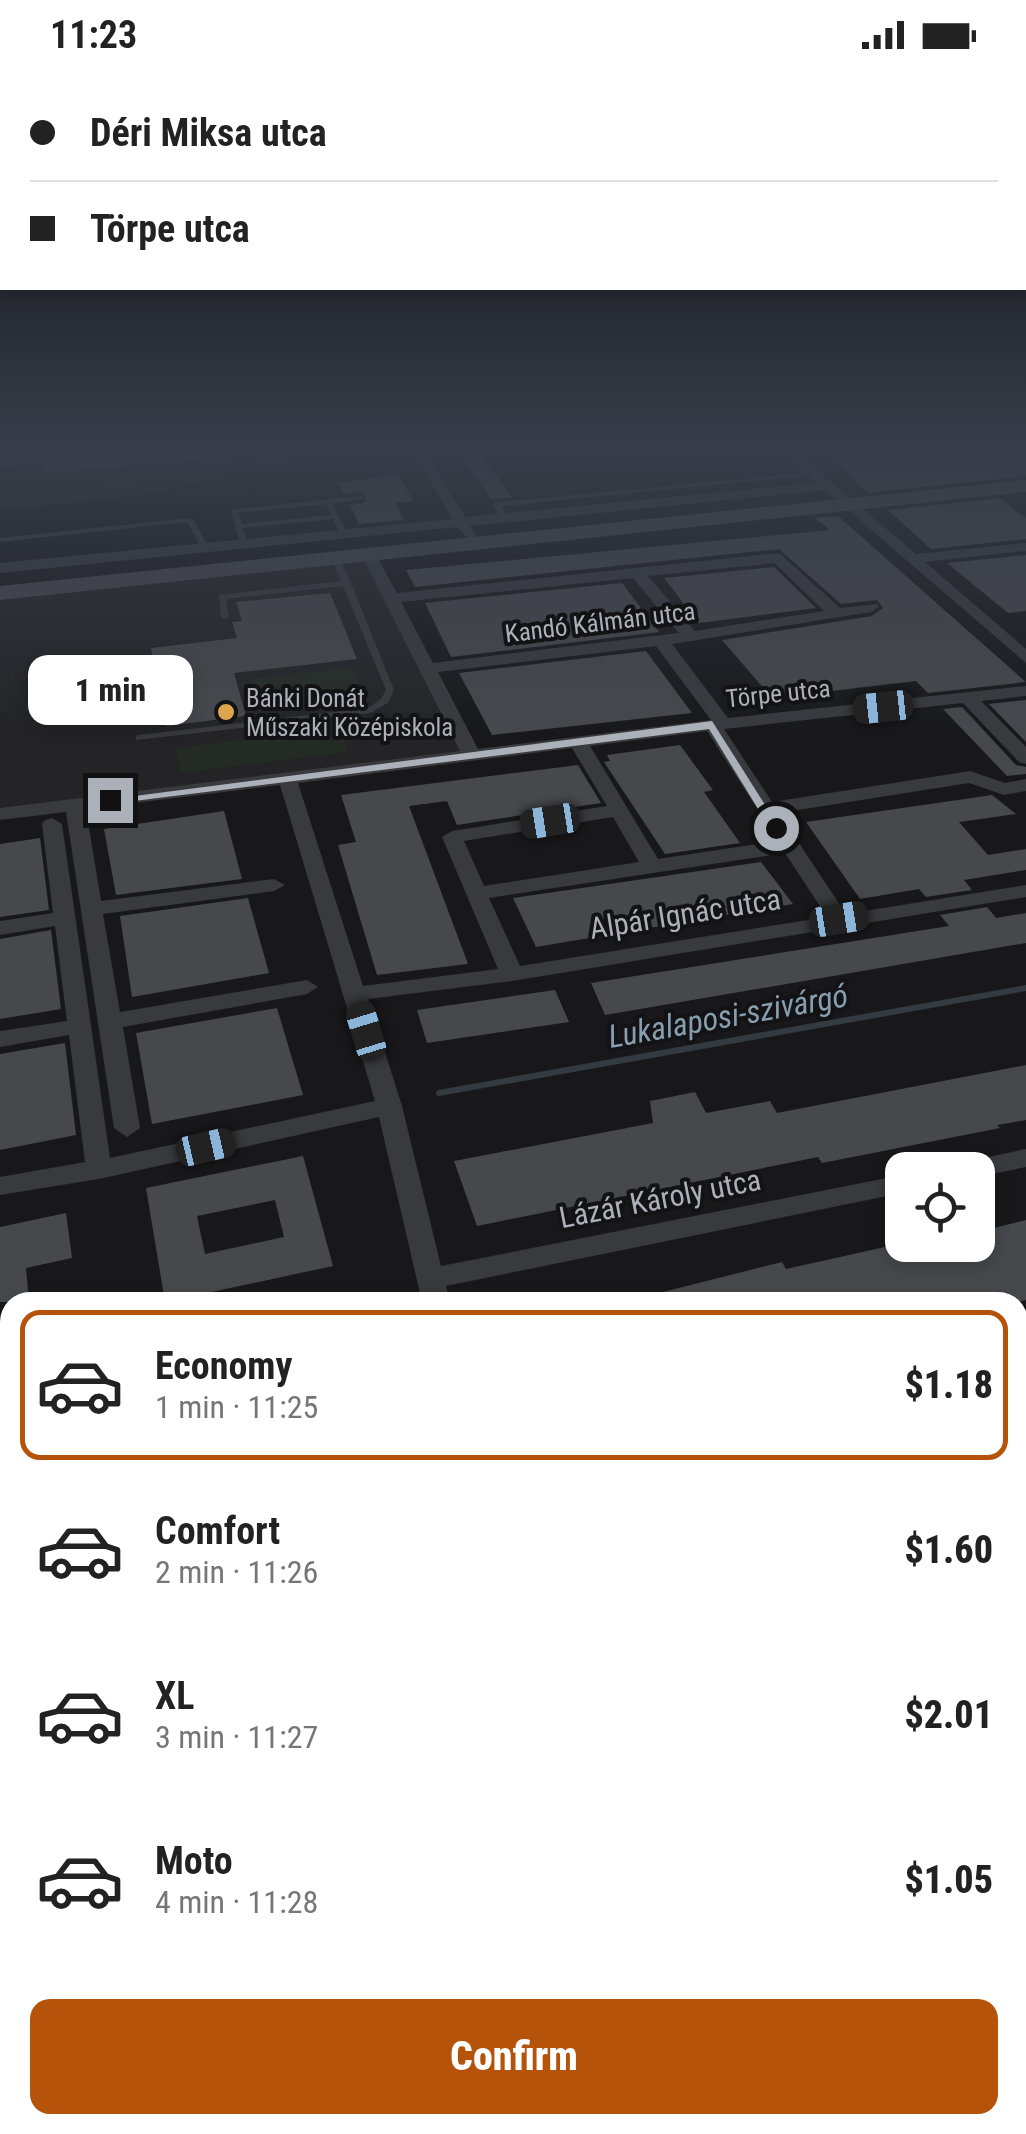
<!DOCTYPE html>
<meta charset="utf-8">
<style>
:root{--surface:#fff;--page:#f2f2f2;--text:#222;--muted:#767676;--line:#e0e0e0;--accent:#b45309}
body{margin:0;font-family:"Roboto Condensed",sans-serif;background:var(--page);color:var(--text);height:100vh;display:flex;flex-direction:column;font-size:38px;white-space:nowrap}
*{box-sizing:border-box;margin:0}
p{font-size:32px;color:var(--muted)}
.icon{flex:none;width:55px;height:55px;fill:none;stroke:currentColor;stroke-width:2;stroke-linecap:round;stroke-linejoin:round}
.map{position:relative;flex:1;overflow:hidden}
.panel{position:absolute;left:0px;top:1222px;width:1028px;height:842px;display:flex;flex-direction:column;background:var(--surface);border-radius:30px 30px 0 0;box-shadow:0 5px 15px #0003}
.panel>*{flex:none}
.banner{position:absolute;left:0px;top:0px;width:1028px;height:220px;box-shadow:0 5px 15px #0003;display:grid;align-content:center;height:220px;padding:0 30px;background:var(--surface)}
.tools{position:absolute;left:885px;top:1082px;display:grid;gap:20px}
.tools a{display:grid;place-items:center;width:110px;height:110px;border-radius:20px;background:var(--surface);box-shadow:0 5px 15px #0003;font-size:50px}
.end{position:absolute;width:45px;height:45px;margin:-22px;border:12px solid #acb0b8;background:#111;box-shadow:0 0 0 5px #111}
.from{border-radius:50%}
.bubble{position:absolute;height:70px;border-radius:20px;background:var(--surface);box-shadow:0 5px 15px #0003;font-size:32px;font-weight:800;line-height:70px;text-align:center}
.car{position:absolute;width:30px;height:60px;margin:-30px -15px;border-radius:12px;box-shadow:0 0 8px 2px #0007;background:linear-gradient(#222 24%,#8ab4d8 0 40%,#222 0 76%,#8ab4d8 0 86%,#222 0)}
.banner b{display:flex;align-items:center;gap:35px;height:95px;font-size:38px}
.banner b+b{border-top:2px solid var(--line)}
.banner i{width:25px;height:25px;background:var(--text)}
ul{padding:18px 0 0;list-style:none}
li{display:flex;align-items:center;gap:30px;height:150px;margin:0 20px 15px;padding:0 10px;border:5px solid transparent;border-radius:20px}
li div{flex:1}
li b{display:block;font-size:38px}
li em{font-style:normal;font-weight:800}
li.selected{border-color:var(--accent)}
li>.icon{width:90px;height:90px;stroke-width:1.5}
.action{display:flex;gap:20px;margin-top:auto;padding:20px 30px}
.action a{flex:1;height:115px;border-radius:20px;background:var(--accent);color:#fff;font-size:40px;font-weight:800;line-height:115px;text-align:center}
.status{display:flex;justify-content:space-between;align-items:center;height:70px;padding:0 50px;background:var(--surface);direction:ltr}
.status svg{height:28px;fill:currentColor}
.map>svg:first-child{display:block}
.built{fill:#242426}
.green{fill:#242b25}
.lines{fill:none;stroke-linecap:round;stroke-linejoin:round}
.stream{stroke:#333b41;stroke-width:6}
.building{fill:#47484c;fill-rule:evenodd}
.path{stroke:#404145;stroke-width:2.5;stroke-dasharray:2.5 5;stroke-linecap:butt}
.lane{fill:#393a3e;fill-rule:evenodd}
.street{fill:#393a3e;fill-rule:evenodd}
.secondary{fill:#48494e;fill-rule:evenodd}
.route{fill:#acb0b8}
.poi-dot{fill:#dca64e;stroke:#131315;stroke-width:4}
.labels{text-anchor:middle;stroke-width:8;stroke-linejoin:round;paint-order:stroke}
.far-street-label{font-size:25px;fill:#acb0b8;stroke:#131315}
.far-poi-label{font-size:25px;fill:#acb0b8;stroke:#131315;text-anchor:start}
.street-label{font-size:30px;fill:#acb0b8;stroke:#131315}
.water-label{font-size:32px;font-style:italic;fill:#879eae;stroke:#131315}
</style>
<div class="status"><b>11:23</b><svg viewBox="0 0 49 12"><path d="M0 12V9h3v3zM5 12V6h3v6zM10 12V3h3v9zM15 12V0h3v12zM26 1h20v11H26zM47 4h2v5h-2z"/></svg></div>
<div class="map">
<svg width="1026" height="2064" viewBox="0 0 1026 2064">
<rect width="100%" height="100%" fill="#18181a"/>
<!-- built -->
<g class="built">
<path d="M0,376H228L238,404L138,426L0,440Z"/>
<path d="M369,484L472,686L0,744V523Z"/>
<path d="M10,1821V2055H590L592,2064H0V1822Z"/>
</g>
<!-- green -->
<g class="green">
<path d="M251,376H333L339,388L258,395Z"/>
<path d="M182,394L186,410L104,417L102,401Z"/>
<path d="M352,597L364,625L259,638L251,609Z"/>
<path d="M340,658L348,682L181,703L176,678Z"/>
</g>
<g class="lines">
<!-- stream -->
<path class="stream" d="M439,1023L1026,918"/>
</g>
<!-- building -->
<g class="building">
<path d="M0,376H203V389L43,404L42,394L0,397Z"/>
<path d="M453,376H475L512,427L491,429Z"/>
<path d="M819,376H901L902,382L1026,376V406L868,423Z"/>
<path d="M398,404L413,431L395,433L404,450L359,454L350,435L364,433L367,427L361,422L344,424L339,413Z"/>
<path d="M1000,428L1026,448V469L931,479L888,440Z"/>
<path d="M838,446L1026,612L928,623L916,611L772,628L722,570L872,546L883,538L877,530L841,534L779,479L415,517L406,500L830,460L815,448Z"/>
<path d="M1026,485V541L1008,543L947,493Z"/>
<path d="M774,497L816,538L699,553L664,508Z"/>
<path d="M622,513L659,562L451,587L425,533Z"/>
<path d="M330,523L357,589L234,603L246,646L166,656L151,578L237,568L232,552L242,551L236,532Z"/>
<path d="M646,581L692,643L492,665L459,603Z"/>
<path d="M1026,630V672L989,634Z"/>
<path d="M962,637L1016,695L1026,697V704L1007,706L943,639Z"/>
<path d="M680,675L713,720L704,722L740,773L665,784L604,692L610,691L607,685Z"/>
<path d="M578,695L601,733L457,755L447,731L409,736L468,894L377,905L338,775L356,772L341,725Z"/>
<path d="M992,725L1016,744L959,752L988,785L1026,779V800L964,810L972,820L926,827L919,819L860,829L806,752Z"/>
<path d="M224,741L242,809L116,825L104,759Z"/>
<path d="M40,768L49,840L0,847V774Z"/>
<path d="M761,792L793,834L536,877L513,828Z"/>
<path d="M248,828L269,903L132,927L120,846Z"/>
<path d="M987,837L996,848L1026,843V873L605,945L591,913L949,856L940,845Z"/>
<path d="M51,860L61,939L0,949V869Z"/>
<path d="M555,920L569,952L427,973L417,940Z"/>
<path d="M277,938L303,1025L152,1054L136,963Z"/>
<path d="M65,973L76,1065L0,1080V984Z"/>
<path d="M1026,995V1050L997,1055L1000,1058L822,1093L818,1087L477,1156L454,1091L653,1053L650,1031L695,1022L706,1043L770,1031L777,1043Z"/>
<path d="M303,1086L333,1196L165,1232L146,1118ZM275,1130L284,1167L205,1184L197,1146Z"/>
<path d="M66,1143L72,1188L26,1198L29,1232H0V1157Z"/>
<path d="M1026,1150V1230L1018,1232H989L983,1223L941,1232H652L651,1225L782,1192L786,1199L894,1175H978V1162Z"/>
</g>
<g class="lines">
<!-- path -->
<g class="path">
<path d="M749,376L773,393"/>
<path d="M325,409L329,414"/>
<path d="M288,413L292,417"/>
<path d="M251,416L255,421"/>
</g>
<!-- lane -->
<g class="lane">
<path d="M813,402L816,404L815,405L502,436L509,448L505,450H502L493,434L497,432Z"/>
<path d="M361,426L363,427V429L332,434L348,464L344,466L340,464L333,449L243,458L248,473L244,475L240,473L231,441L235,439ZM326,434L331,445L242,454L239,443Z"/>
<path d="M189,448L193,450L209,477L208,479H202L187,452L0,472V468Z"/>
<path d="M332,486H338L351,513L394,620L388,633L370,643L136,670V666L139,665L368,638L381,629L386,620L343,516L226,529L229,547L225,549L221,547L219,525L341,511L331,488Z"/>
<path d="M412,2055H434L435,2064H413Z"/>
</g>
<!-- street -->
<g class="street">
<path d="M411,376H423L465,447L816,413L775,376H789L916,484L1026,473V481L925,492L1026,579V593L825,420L470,456L476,466L469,470L457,457L0,503V493L452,449Z"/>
<path d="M364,481H374L397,523L779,483L840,538L877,534L879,537L871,542L672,574L728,648L1026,616V626L981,631L1026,677V694L1019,692L963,633L724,659L772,732L970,701L1005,713L1026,709V721L1004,725L969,713L779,743L846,844L1026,815V827L512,911L368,929L402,1036L441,1196L902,1105V1123L446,1216L450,1232H422L379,1047L99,1109L0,1125V1107L85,1092L69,965L0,977V961L67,951L55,856L0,865V851L53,843L42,754L45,750L52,748L62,754L110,1088L375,1031L280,715L86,739L101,831L274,809L285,815L274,821L103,844L120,942L307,910L318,917L307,924L123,957L140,1058L127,1067L114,1058L66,742L0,750V738L460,681L361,484ZM775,493L824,541L695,561L648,506ZM633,508L679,563L433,593L401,532ZM656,576L711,650L478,679L438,602ZM707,661L778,771L658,789L590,676ZM572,678L607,736L452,761L442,767L498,899L363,916L298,713ZM613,747L639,792L484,816L464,771ZM785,783L827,847L520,896L489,828Z"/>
<path d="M1026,1079V1097L978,1107V1100H956L960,1093Z"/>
<path d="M1026,1552V1584L1018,1586V1554Z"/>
<path d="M10,1756V1794L0,1795V1757Z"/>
<path d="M620,2055H664L667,2064H623Z"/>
</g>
<!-- secondary -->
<path class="secondary" d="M1026,410V422L0,530V516Z"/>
</g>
<!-- sky -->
<linearGradient id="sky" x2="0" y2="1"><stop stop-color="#0d0d0e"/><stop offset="0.57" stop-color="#373d49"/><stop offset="1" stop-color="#373d49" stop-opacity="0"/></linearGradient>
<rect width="1026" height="665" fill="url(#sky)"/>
<!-- route -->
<path class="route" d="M712,651L781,760H771L709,659L110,734L104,730Z"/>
<!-- markers -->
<circle class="poi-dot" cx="226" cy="642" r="10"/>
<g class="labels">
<!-- far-street labels -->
<g class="far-street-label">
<text transform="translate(600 552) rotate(-7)" y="9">Kandó Kálmán utca</text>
<text transform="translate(778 623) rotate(-6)" y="9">Törpe utca</text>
</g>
<!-- far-poi labels -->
<g class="far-poi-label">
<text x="246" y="637">Bánki Donát<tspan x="246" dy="29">Műszaki Középiskola</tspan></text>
</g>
<!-- street labels -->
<g class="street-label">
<text transform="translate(685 844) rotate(-9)" y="10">Alpár Ignác utca</text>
<text transform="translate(660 1129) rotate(-11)" y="10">Lázár Károly utca</text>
</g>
<!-- water labels -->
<g class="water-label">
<text transform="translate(728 946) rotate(-10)" y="11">Lukalaposi-szivárgó</text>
</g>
</g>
</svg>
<div class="tools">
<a><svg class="icon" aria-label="locate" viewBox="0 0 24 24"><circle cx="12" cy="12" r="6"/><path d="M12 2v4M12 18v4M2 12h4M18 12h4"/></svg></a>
</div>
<i class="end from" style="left:776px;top:758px"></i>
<i class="end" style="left:110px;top:730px"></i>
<div class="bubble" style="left:28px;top:585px;width:165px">1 min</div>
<i class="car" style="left:883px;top:637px;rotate:264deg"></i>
<i class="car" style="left:550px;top:751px;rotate:261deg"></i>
<i class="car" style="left:839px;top:849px;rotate:81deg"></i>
<i class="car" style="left:366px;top:961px;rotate:343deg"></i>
<i class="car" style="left:206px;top:1077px;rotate:77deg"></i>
<div class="banner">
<b><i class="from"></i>Déri Miksa utca</b>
<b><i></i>Törpe utca</b>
</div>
<section class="panel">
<ul>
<li class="selected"><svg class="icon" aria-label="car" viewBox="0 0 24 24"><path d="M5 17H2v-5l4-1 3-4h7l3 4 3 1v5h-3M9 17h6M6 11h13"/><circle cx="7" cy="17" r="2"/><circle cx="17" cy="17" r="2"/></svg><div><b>Economy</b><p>1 min · 11:25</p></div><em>$1.18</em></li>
<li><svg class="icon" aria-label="car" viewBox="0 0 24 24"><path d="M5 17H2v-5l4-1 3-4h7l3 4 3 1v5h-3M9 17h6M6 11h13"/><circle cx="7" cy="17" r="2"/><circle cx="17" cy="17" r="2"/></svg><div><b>Comfort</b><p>2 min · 11:26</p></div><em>$1.60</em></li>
<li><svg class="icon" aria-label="car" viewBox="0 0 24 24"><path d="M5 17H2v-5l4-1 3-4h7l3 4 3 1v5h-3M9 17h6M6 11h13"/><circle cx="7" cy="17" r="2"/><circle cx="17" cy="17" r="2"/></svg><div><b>XL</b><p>3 min · 11:27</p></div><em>$2.01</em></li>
<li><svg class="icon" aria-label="car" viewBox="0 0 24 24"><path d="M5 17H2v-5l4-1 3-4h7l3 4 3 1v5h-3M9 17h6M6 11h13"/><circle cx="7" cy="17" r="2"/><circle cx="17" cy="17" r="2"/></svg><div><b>Moto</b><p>4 min · 11:28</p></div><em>$1.05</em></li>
</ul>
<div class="action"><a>Confirm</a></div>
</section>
</div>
